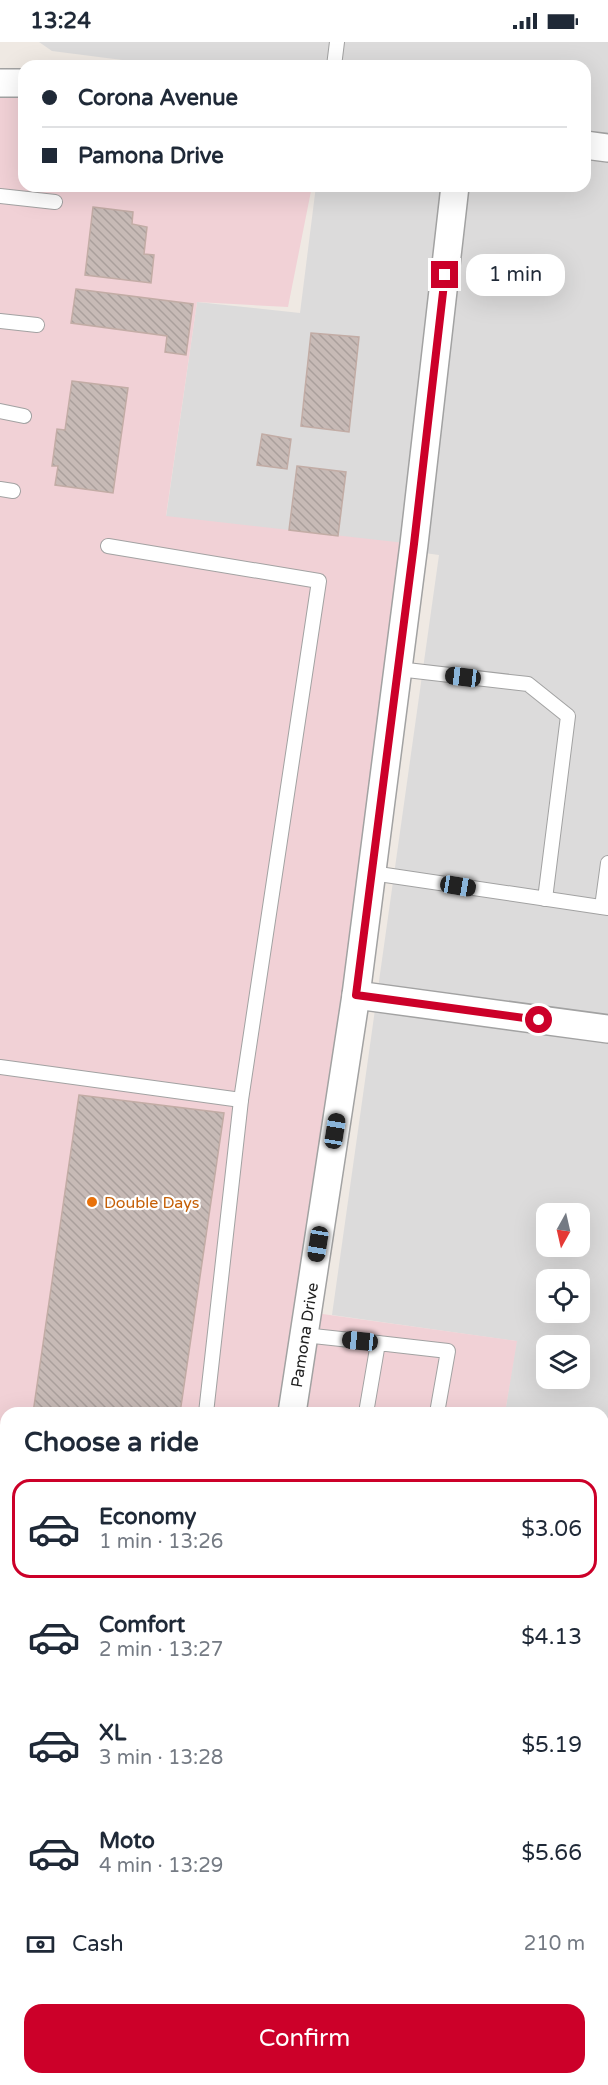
<!DOCTYPE html>
<meta charset="utf-8">
<style>
:root{--surface:#fff;--page:#f2f2f3;--text:#1f2937;--muted:#747a83;--line:#e0e1e3;--accent:#cc0029}
body{margin:0;font-family:"Varela Round",sans-serif;background:var(--page);color:var(--text);height:100vh;display:flex;flex-direction:column;font-size:22px;white-space:nowrap}
*{box-sizing:border-box;margin:0}
p{font-size:20px;color:var(--muted)}
.icon{flex:none;width:33px;height:33px;fill:none;stroke:currentColor;stroke-width:2;stroke-linecap:round;stroke-linejoin:round}
.map{position:relative;flex:1;overflow:hidden}
.drawer{position:absolute;left:0px;top:1365px;width:609px;height:678px;display:flex;flex-direction:column;background:var(--surface);border-radius:18px 18px 0 0;box-shadow:0 6px 24px #0002}
.drawer>*{flex:none}
.banner{position:absolute;left:18px;top:18px;width:573px;height:132px;border-radius:18px;box-shadow:0 6px 24px #0002;display:grid;align-content:center;height:132px;padding:0 24px;background:var(--surface)}
.needle{width:39px;rotate:188deg}
.buttons{position:absolute;left:536px;top:1161px;display:grid;gap:12px}
.buttons a{display:grid;place-items:center;width:54px;height:54px;border-radius:12px;background:var(--surface);box-shadow:0 6px 24px #0002;font-size:30px}
.end{position:absolute;width:27px;height:27px;margin:-14px;border:8px solid #cc0029;background:#fff;box-shadow:0 0 0 3px #fff}
.from{border-radius:50%}
.bubble{position:absolute;height:42px;border-radius:18px;background:var(--surface);box-shadow:0 6px 24px #0002;font-size:20px;font-weight:600;line-height:42px;text-align:center}
.car{position:absolute;width:18px;height:36px;margin:-18px -9px;border-radius:8px;box-shadow:0 0 4px 2px #0007;background:linear-gradient(#222 24%,#8ab4d8 0 40%,#222 0 76%,#8ab4d8 0 86%,#222 0)}
.banner b{display:flex;align-items:center;gap:21px;height:57px;font-size:22px}
.banner b+b{border-top:2px solid var(--line)}
.banner i{width:15px;height:15px;background:var(--text)}
ul{padding:0;list-style:none}
li{display:flex;align-items:center;gap:18px;height:99px;margin:0 12px 9px;padding:0 12px;border:3px solid transparent;border-radius:18px}
li div{flex:1}
li b{display:block;font-size:22px}
li em{font-style:normal;font-weight:600}
li.active{border-color:var(--accent)}
li>.icon{width:54px;height:54px;stroke-width:1.5}
h2{padding:0 24px;font-size:27px;line-height:72px}
.pay{display:flex;align-items:center;gap:15px;height:66px;padding:0 24px;font-size:22px}
.pay p{margin-inline-start:auto}
.cta{display:flex;gap:12px;margin-top:auto;padding:12px 24px}
.cta a{flex:1;height:69px;border-radius:18px;background:var(--accent);color:#fff;font-size:24px;font-weight:600;line-height:69px;text-align:center}
.status{display:flex;justify-content:space-between;align-items:center;height:42px;padding:0 30px;background:var(--surface);direction:ltr}
.status svg{height:16px;fill:currentColor}
.map>svg:first-child{display:block}
.residential{fill:#dcdbdb;fill-rule:evenodd}
.commercial{fill:#f1d1d6}
.industrial{fill:#e9d5e9}
.building{fill:url(#building-back-hatch);stroke:#c2aca5;stroke-width:1.5}
.lines{fill:none;stroke-linecap:round;stroke-linejoin:round}
.lane-casing{stroke:#a2a2a2;stroke-width:16}
.street-casing{stroke:#a2a2a2;stroke-width:30}
.lane{stroke:#fff;stroke-width:14}
.street{stroke:#fff;stroke-width:27}
.route{stroke:#cc0029;stroke-width:8}
.food-dot{fill:#e8710a;stroke:#fff;stroke-width:2}
.labels{text-anchor:middle;stroke-width:4.5;stroke-linejoin:round;paint-order:stroke}
.food-label{font-size:16px;fill:#c56008;stroke:#fff;text-anchor:start}
.street-label{font-size:16px;fill:#1e1e1e;stroke:#fff}
</style>
<div class="status"><b>13:24</b><svg viewBox="0 0 49 12"><path d="M0 12V9h3v3zM5 12V6h3v6zM10 12V3h3v9zM15 12V0h3v12zM26 1h20v11H26zM47 4h2v5h-2z"/></svg></div>
<div class="map">
<svg width="608" height="2043" viewBox="0 0 608 2043">
<defs>
<pattern id="building-back-hatch" width="6" height="6" patternUnits="userSpaceOnUse" patternTransform="scale(1.5)"><rect width="6" height="6" fill="#c7bab6"/><path d="M-1 5l2 2M0 0l6 6M5-1l2 2" fill="none" stroke="#aa9f9c"/></pattern>
</defs>
<rect width="100%" height="100%" fill="#efe9e3"/>
<!-- residential -->
<g class="residential">
<path d="M39,0H608V2043H229V2037H603V1371H505L516,1299L332,1273L439,513L166,475L197,260L300,271L316,144H585V24H169L52,9ZM546,1172H579V1204H546ZM546,1238H579V1270H546ZM546,1304H579V1336H546Z"/>
<path d="M6,1635V1761L0,1760V1674Z"/>
</g>
<!-- commercial -->
<path class="commercial" d="M0,41H24V144H312L288,265L197,260L166,474L414,502L308,1270L517,1299L505,1371H6V1518H0Z"/>
<!-- industrial -->
<path class="industrial" d="M0,1781L6,1782V2037H210L209,2043H0Z"/>
<!-- building -->
<g class="building">
<path d="M93,165L133,170L132,182L147,185L144,212L154,213L151,241L85,233Z"/>
<path d="M76,247L193,262L186,313L165,310L167,294L71,281Z"/>
<path d="M311,291L359,295L349,390L301,384Z"/>
<path d="M72,339L128,346L113,451L55,443L58,424H52L57,387L65,388Z"/>
<path d="M262,392L291,397L287,427L257,423Z"/>
<path d="M297,424L346,430L338,494L289,488Z"/>
<path d="M79,1053L224,1071L180,1371H33Z"/>
<path d="M0,1544L6,1545V1594L3,1615L0,1614Z"/>
<path d="M0,1866L6,1867V1890L0,1889Z"/>
<path d="M0,1889L6,1890V2037H63V2043H0Z"/>
</g>
<g class="lines">
<defs>
<g id="lane">
<path d="M334,24L337,0"/>
<path d="M0,154L55,160"/>
<path d="M0,279L37,283"/>
<path d="M0,369L24,374"/>
<path d="M0,447L13,449"/>
<path d="M108,504L319,539L241,1058L206,1371"/>
<path d="M398,627L528,642L568,674L545,857"/>
<path d="M372,831L608,866"/>
<path d="M602,865L608,821"/>
<path d="M0,1025L241,1058"/>
<path d="M304,1293L378,1301"/>
<path d="M366,1371L378,1301L448,1309L437,1371"/>
</g>
<g id="street">
<path d="M0,41H24"/>
<path d="M585,103L608,106"/>
<path d="M356,953L608,987"/>
<path d="M292,1371L356,953L414,502L455,144"/>
<path d="M0,1781L6,1782"/>
<path d="M603,1867L608,1868"/>
<path d="M209,2043L210,2037"/>
</g>
</defs>
<!-- lane casing -->
<use href="#lane" class="lane-casing"/>
<!-- street casing -->
<use href="#street" class="street-casing"/>
<!-- lane -->
<use href="#lane" class="lane"/>
<!-- street -->
<use href="#street" class="street"/>
</g>
<g class="lines">
<!-- route -->
<path class="route" d="M445,233L414,502L356,953L539,978"/>
</g>
<!-- markers -->
<circle class="food-dot" cx="92" cy="1160" r="6"/>
<g class="labels">
<!-- food labels -->
<g class="food-label">
<text x="104" y="1166">Double Days</text>
</g>
<!-- street labels -->
<g class="street-label">
<text transform="translate(304 1293) rotate(-81)" y="6">Pamona Drive</text>
</g>
</g>
</svg>
<div class="buttons">
<a><svg class="needle" viewBox="-14 -14 28 28"><path d="M0-13l5 13h-10z" fill="#e53935"/><path d="M0 13l5-13h-10z" fill="#747a83"/></svg></a>
<a><svg class="icon" aria-label="locate" viewBox="0 0 24 24"><circle cx="12" cy="12" r="6"/><path d="M12 2v4M12 18v4M2 12h4M18 12h4"/></svg></a>
<a><svg class="icon" aria-label="layers" viewBox="0 0 24 24"><path d="M12 4l9 5-9 5-9-5zM3 14l9 5 9-5"/></svg></a>
</div>
<i class="end from" style="left:539px;top:978px"></i>
<i class="end" style="left:445px;top:233px"></i>
<div class="bubble" style="left:466px;top:212px;width:99px">1 min</div>
<i class="car" style="left:463px;top:635px;rotate:277deg"></i>
<i class="car" style="left:458px;top:844px;rotate:99deg"></i>
<i class="car" style="left:335px;top:1089px;rotate:9deg"></i>
<i class="car" style="left:318px;top:1202px;rotate:189deg"></i>
<i class="car" style="left:360px;top:1299px;rotate:276deg"></i>
<div class="banner">
<b><i class="from"></i>Corona Avenue</b>
<b><i></i>Pamona Drive</b>
</div>
<section class="drawer">
<h2>Choose a ride</h2>
<ul>
<li class="active"><svg class="icon" aria-label="car" viewBox="0 0 24 24"><path d="M5 17H2v-5l4-1 3-4h7l3 4 3 1v5h-3M9 17h6M6 11h13"/><circle cx="7" cy="17" r="2"/><circle cx="17" cy="17" r="2"/></svg><div><b>Economy</b><p>1 min · 13:26</p></div><em>$3.06</em></li>
<li><svg class="icon" aria-label="car" viewBox="0 0 24 24"><path d="M5 17H2v-5l4-1 3-4h7l3 4 3 1v5h-3M9 17h6M6 11h13"/><circle cx="7" cy="17" r="2"/><circle cx="17" cy="17" r="2"/></svg><div><b>Comfort</b><p>2 min · 13:27</p></div><em>$4.13</em></li>
<li><svg class="icon" aria-label="car" viewBox="0 0 24 24"><path d="M5 17H2v-5l4-1 3-4h7l3 4 3 1v5h-3M9 17h6M6 11h13"/><circle cx="7" cy="17" r="2"/><circle cx="17" cy="17" r="2"/></svg><div><b>XL</b><p>3 min · 13:28</p></div><em>$5.19</em></li>
<li><svg class="icon" aria-label="car" viewBox="0 0 24 24"><path d="M5 17H2v-5l4-1 3-4h7l3 4 3 1v5h-3M9 17h6M6 11h13"/><circle cx="7" cy="17" r="2"/><circle cx="17" cy="17" r="2"/></svg><div><b>Moto</b><p>4 min · 13:29</p></div><em>$5.66</em></li>
</ul>
<div class="pay"><svg class="icon" aria-label="cash" viewBox="0 0 24 24"><path d="M3 7h18v10H3z"/><circle cx="12" cy="12" r="2"/></svg>Cash<p>210 m</p></div>
<div class="cta"><a>Confirm</a></div>
</section>
</div>
